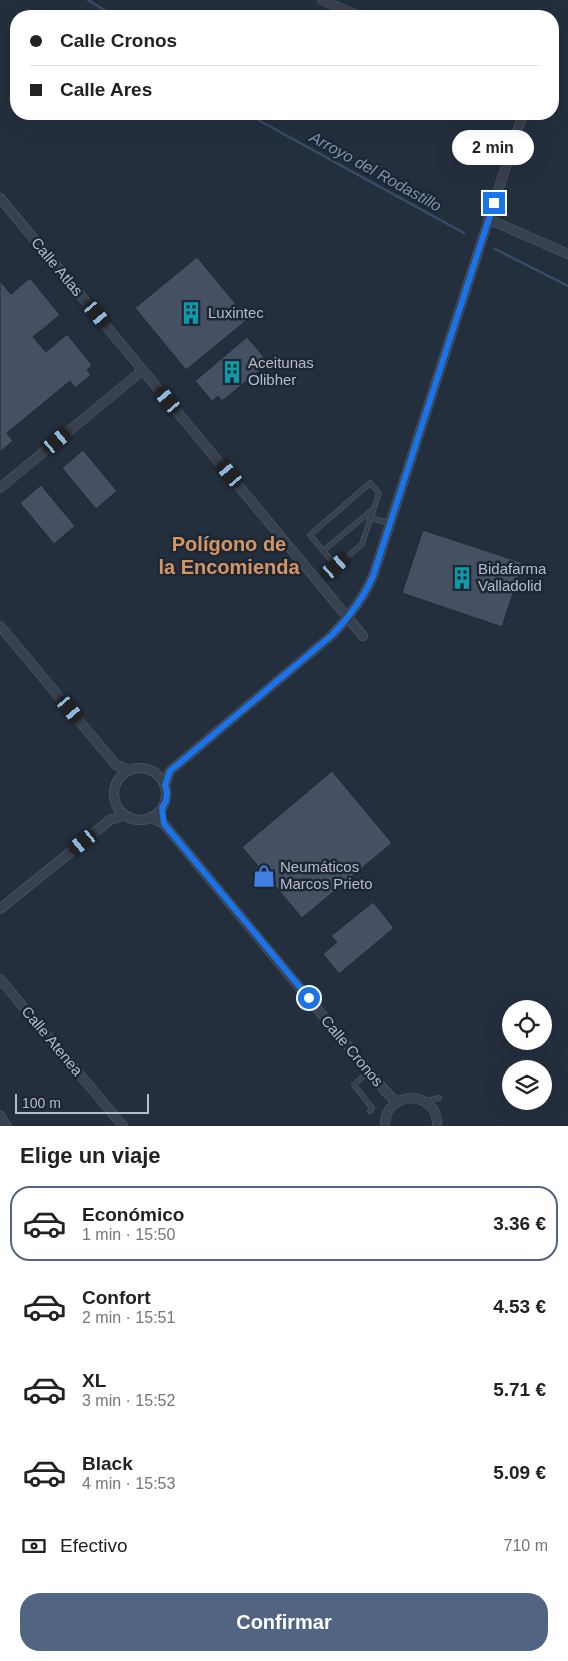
<!DOCTYPE html>
<html lang="es">
<meta charset="utf-8">
<style>
:root{--surface:#fff;--page:#f2f2f2;--text:#222;--muted:#767676;--line:#e0e0e0;--accent:#516482}
body{margin:0;font-family:Arial,sans-serif;background:var(--page);color:var(--text);height:100vh;display:flex;flex-direction:column;font-size:19px;white-space:nowrap}
*{box-sizing:border-box;margin:0}
p{font-size:16px;color:var(--muted)}
.icon{flex:none;width:28px;height:28px;fill:none;stroke:currentColor;stroke-width:2;stroke-linecap:round;stroke-linejoin:round}
.map{position:relative;height:1126px;overflow:hidden}
.panel{display:flex;flex-direction:column;background:var(--surface);flex:1}
.panel>*{flex:none}
.banner{position:absolute;left:10px;top:10px;width:549px;height:110px;border-radius:20px;box-shadow:0 5px 20px #0002;display:grid;align-content:center;height:110px;padding:0 20px;background:var(--surface)}
.fabs{position:absolute;left:502px;top:1000px;display:grid;gap:10px}
.fabs a{display:grid;place-items:center;width:50px;height:50px;border-radius:50%;background:var(--surface);box-shadow:0 5px 20px #0002;font-size:25px}
.scale{position:absolute;left:15px;bottom:12px;width:134px;box-sizing:border-box;padding-left:5px;border:2px solid #b4bcc9;border-top:0;font-size:14px;line-height:18px;white-space:nowrap;color:#b4bcc9;-webkit-text-stroke:4px #1d2633;paint-order:stroke}
.end{position:absolute;width:22px;height:22px;margin:-11px;border:6px solid #1a73e8;background:#fff;box-shadow:0 0 0 2px #fff}
.from{border-radius:50%}
.bubble{position:absolute;height:35px;border-radius:18px;background:var(--surface);box-shadow:0 5px 20px #0002;font-size:16px;font-weight:700;line-height:35px;text-align:center}
.car{position:absolute;width:15px;height:30px;margin:-15px -8px;border-radius:6px;box-shadow:0 0 4px 1px #0007;background:linear-gradient(#222 24%,#8ab4d8 0 40%,#222 0 76%,#8ab4d8 0 86%,#222 0)}
.banner b{display:flex;align-items:center;gap:18px;height:48px;font-size:19px}
.banner b+b{border-top:1px solid var(--line)}
.banner i{width:12px;height:12px;background:var(--text)}
ul{padding:0;list-style:none}
li{display:flex;align-items:center;gap:15px;height:75px;margin:0 10px 8px;padding:0 10px;border:2px solid transparent;border-radius:20px}
li div{flex:1}
li b{display:block;font-size:19px}
li em{font-style:normal;font-weight:700}
li.current{border-color:var(--accent)}
li>.icon{width:45px;height:45px;stroke-width:1.5}
h2{padding:0 20px;font-size:22px;line-height:60px}
.pay{display:flex;align-items:center;gap:12px;height:55px;padding:0 20px;font-size:19px}
.pay p{margin-inline-start:auto}
.action{display:flex;gap:10px;margin-top:auto;padding:10px 20px}
.action a{flex:1;height:58px;border-radius:20px;background:var(--accent);color:#fff;font-size:20px;font-weight:700;line-height:58px;text-align:center}
.map>svg:first-child{display:block}
.lines{fill:none;stroke-linecap:round;stroke-linejoin:round}
.stream{stroke:#394c67;stroke-width:2.5}
.building{fill:#455162;stroke:#1f2835}
.service-casing{stroke:#565f6c;stroke-width:5.5}
.minor-casing{stroke:#565f6c;stroke-width:10}
.tertiary-casing{stroke:#565f6c;stroke-width:11}
.service{stroke:#38414e;stroke-width:4.5}
.minor{stroke:#38414e;stroke-width:9}
.tertiary{stroke:#38414e;stroke-width:10}
.route{stroke:#1a73e8;stroke-width:6}
.labels{text-anchor:middle;stroke-width:5;stroke-linejoin:round;paint-order:stroke}
.street-label{font-size:15px;fill:#b4bcc9;stroke:#1d2633}
.poi-label{font-size:15px;fill:#b4bcc9;stroke:#1d2633;text-anchor:start}
.water-label{font-size:16px;font-style:italic;fill:#7c92b1;stroke:#1d2633}
.district-label{font-size:20px;font-weight:bold;fill:#d59563;stroke:#1d2633}
</style>
<div class="map">
<svg width="568" height="1126" viewBox="0 0 568 1126">
<rect width="100%" height="100%" fill="#242f3e"/>
<g class="lines">
<!-- stream -->
<g class="stream">
<path d="M88,0L114,16"/>
<path d="M250,114L260,121L464,233"/>
<path d="M495,249L568,286"/>
</g>
</g>
<!-- building -->
<g class="building">
<path d="M197,257L248,319L186,370L135,308Z"/>
<path d="M30,278L60,315L33,337L46,352L67,334L92,365L87,370L91,375L75,388L70,381L7,433L13,441L0,452V281L11,294Z"/>
<path d="M247,337L269,363L222,401L218,396L212,401L195,381Z"/>
<path d="M83,450L117,491L96,509L62,468Z"/>
<path d="M41,485L75,526L54,544L20,503Z"/>
<path d="M423,530L523,563L502,627L402,593Z"/>
<path d="M332,771L392,843L302,918L242,847Z"/>
<path d="M373,902L394,928L339,974L323,954L337,942L331,936Z"/>
</g>
<g class="lines">
<defs>
<g id="service">
<path d="M370,483L379,493L362,544L336,566L310,535Z"/>
<path d="M370,518L390,523"/>
<path d="M323,551L372,510"/>
<path d="M369,1071L354,1085L372,1108L370,1111"/>
<path d="M426,1101L439,1098"/>
</g>
<g id="minor">
<path d="M322,0L359,16"/>
<path d="M0,198L363,636"/>
<path d="M488,219L568,254"/>
<path d="M0,488L143,370"/>
<path d="M0,626L116,765L129,770"/>
<circle cx="140" cy="794" r="26"/>
<path d="M165,785L170,771L332,635C349,617 363,599 373,576L521,120V114"/>
<path d="M151,818L164,824L387,1093L397,1102"/>
<path d="M0,909L110,820L124,815"/>
<path d="M0,979L123,1126"/>
<path d="M385,1126C384,1089 439,1089 437,1126"/>
</g>
<path id="tertiary" d="M0,1116L6,1126"/>
</defs>
<!-- service casing -->
<use href="#service" class="service-casing"/>
<!-- minor casing -->
<use href="#minor" class="minor-casing"/>
<!-- tertiary casing -->
<use href="#tertiary" class="tertiary-casing"/>
<!-- service -->
<use href="#service" class="service"/>
<!-- minor -->
<use href="#minor" class="minor"/>
<!-- tertiary -->
<use href="#tertiary" class="tertiary"/>
</g>
<g class="lines">
<!-- route -->
<path class="route" d="M309,998L164,824L162,808L166,801L167,793L165,785L170,771L332,635C349,617 363,599 373,576L494,203"/>
</g>
<!-- icons -->
<defs>
<symbol id="building-bare" viewBox="-9 -9 18 18"><path d="M-4-6H4V6H1V3H-1V6H-4ZM-2.5-4.3h1.7v1.8h-1.7ZM.8-4.3h1.7v1.8H.8ZM-2.5-1h1.7V.8h-1.7ZM.8-1h1.7V.8H.8Z" fill="#0f9aa8" stroke="#1d2633" stroke-width="2.5" paint-order="stroke"/></symbol>
<symbol id="shop-bare" viewBox="-9 -9 18 18"><path d="M-5-2.5h2.3a2.7 3.5 0 0 1 5.4 0H5L5.5 6h-11ZM-1.5-2.5h3a1.5 2.3 0 0 0-3 0Z" fill="#3f7fe0" stroke="#1d2633" stroke-width="2.5" paint-order="stroke"/></symbol>
</defs>
<g fill-rule="evenodd">
<use href="#building-bare" x="175" y="297" width="32" height="32"/>
<use href="#building-bare" x="216" y="356" width="32" height="32"/>
<use href="#building-bare" x="446" y="562" width="32" height="32"/>
<use href="#shop-bare" x="248" y="860" width="32" height="32"/>
</g>
<g class="labels">
<!-- street labels -->
<g class="street-label">
<text transform="translate(57 267) rotate(50)" y="5">Calle Atlas</text>
<text transform="translate(52 1041) rotate(50)" y="5">Calle Atenea</text>
<text transform="translate(352 1051) rotate(50)" y="5">Calle Cronos</text>
</g>
<!-- poi labels -->
<g class="poi-label">
<text x="208" y="318">Luxintec</text>
<text x="248" y="368">Aceitunas<tspan x="248" dy="17">Olibher</tspan></text>
<text x="478" y="574">Bidafarma<tspan x="478" dy="17">Valladolid</tspan></text>
<text x="280" y="872">Neumáticos<tspan x="280" dy="17">Marcos Prieto</tspan></text>
</g>
<!-- water labels -->
<g class="water-label">
<text transform="translate(376 171) rotate(29)" y="6">Arroyo del Rodastillo</text>
</g>
<!-- district labels -->
<g class="district-label">
<text x="229" y="551">Polígono de<tspan x="229" dy="23">la Encomienda</tspan></text>
</g>
</g>
</svg>
<div class="fabs">
<a><svg class="icon" aria-label="locate" viewBox="0 0 24 24"><circle cx="12" cy="12" r="6"/><path d="M12 2v4M12 18v4M2 12h4M18 12h4"/></svg></a>
<a><svg class="icon" aria-label="layers" viewBox="0 0 24 24"><path d="M12 4l9 5-9 5-9-5zM3 14l9 5 9-5"/></svg></a>
</div>
<div class="scale">100 m</div>
<i class="end from" style="left:309px;top:998px"></i>
<i class="end" style="left:494px;top:203px"></i>
<div class="bubble" style="left:452px;top:130px;width:82px">2 min</div>
<i class="car" style="left:97px;top:314px;rotate:140deg"></i>
<i class="car" style="left:168px;top:400px;rotate:320deg"></i>
<i class="car" style="left:57px;top:441px;rotate:50deg"></i>
<i class="car" style="left:230px;top:474px;rotate:320deg"></i>
<i class="car" style="left:336px;top:566px;rotate:49deg"></i>
<i class="car" style="left:70px;top:709px;rotate:140deg"></i>
<i class="car" style="left:83px;top:842px;rotate:231deg"></i>
<div class="banner">
<b><i class="from"></i>Calle Cronos</b>
<b><i></i>Calle Ares</b>
</div>
</div>
<section class="panel">
<h2>Elige un viaje</h2>
<ul>
<li class="current"><svg class="icon" aria-label="car" viewBox="0 0 24 24"><path d="M5 17H2v-5l4-1 3-4h7l3 4 3 1v5h-3M9 17h6M6 11h13"/><circle cx="7" cy="17" r="2"/><circle cx="17" cy="17" r="2"/></svg><div><b>Económico</b><p>1 min · 15:50</p></div><em>3.36 €</em></li>
<li><svg class="icon" aria-label="car" viewBox="0 0 24 24"><path d="M5 17H2v-5l4-1 3-4h7l3 4 3 1v5h-3M9 17h6M6 11h13"/><circle cx="7" cy="17" r="2"/><circle cx="17" cy="17" r="2"/></svg><div><b>Confort</b><p>2 min · 15:51</p></div><em>4.53 €</em></li>
<li><svg class="icon" aria-label="car" viewBox="0 0 24 24"><path d="M5 17H2v-5l4-1 3-4h7l3 4 3 1v5h-3M9 17h6M6 11h13"/><circle cx="7" cy="17" r="2"/><circle cx="17" cy="17" r="2"/></svg><div><b>XL</b><p>3 min · 15:52</p></div><em>5.71 €</em></li>
<li><svg class="icon" aria-label="car" viewBox="0 0 24 24"><path d="M5 17H2v-5l4-1 3-4h7l3 4 3 1v5h-3M9 17h6M6 11h13"/><circle cx="7" cy="17" r="2"/><circle cx="17" cy="17" r="2"/></svg><div><b>Black</b><p>4 min · 15:53</p></div><em>5.09 €</em></li>
</ul>
<div class="pay"><svg class="icon" aria-label="cash" viewBox="0 0 24 24"><path d="M3 7h18v10H3z"/><circle cx="12" cy="12" r="2"/></svg>Efectivo<p>710 m</p></div>
<div class="action"><a>Confirmar</a></div>
</section>
